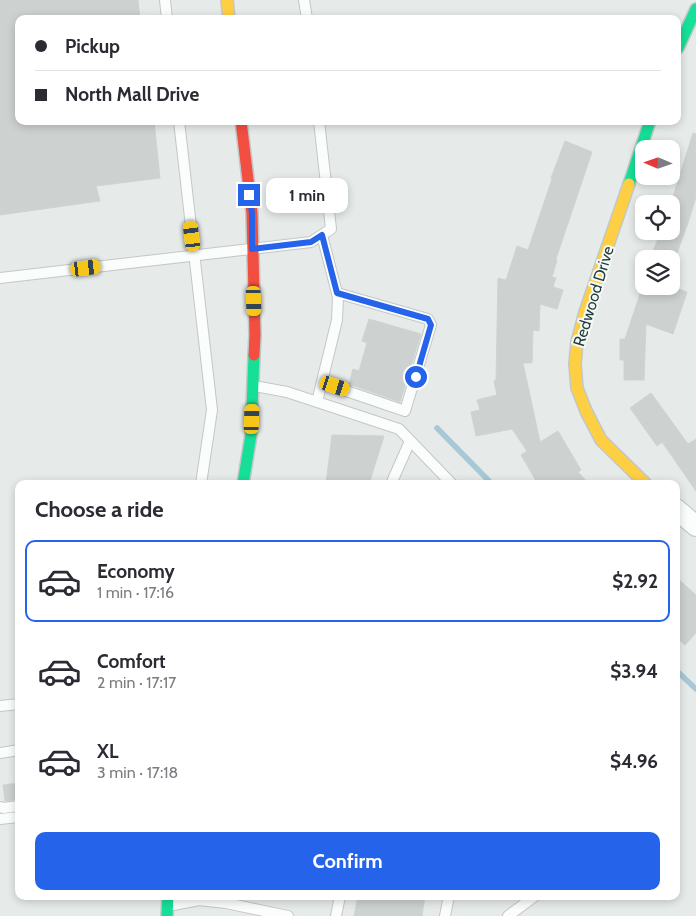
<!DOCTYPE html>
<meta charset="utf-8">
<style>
:root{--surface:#fff;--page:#f2f2f3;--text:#2b2b33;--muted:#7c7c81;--line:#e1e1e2;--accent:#2563eb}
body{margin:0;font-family:Cabin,sans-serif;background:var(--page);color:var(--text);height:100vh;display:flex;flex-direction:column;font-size:19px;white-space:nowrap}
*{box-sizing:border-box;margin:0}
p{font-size:16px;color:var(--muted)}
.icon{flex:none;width:28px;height:28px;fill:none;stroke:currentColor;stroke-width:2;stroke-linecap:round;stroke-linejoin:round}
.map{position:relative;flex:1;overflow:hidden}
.sheet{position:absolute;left:15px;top:480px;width:665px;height:420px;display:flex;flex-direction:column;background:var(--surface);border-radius:10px;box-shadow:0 2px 8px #0003}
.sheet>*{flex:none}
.hud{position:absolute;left:15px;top:15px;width:666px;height:110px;border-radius:10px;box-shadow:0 2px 8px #0003;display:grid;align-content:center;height:110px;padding:0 20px;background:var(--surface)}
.needle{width:32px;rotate:272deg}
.controls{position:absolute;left:635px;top:140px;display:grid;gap:10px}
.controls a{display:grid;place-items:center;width:45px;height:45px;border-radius:10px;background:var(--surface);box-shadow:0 2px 8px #0003;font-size:25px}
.end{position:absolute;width:22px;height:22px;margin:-11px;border:6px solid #2563eb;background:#fff;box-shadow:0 0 0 2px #fff}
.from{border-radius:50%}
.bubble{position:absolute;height:35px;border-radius:10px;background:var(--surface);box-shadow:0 2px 8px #0003;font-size:16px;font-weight:700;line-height:35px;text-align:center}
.car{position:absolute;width:15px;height:30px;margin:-15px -8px;border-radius:6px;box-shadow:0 0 4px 1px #0007;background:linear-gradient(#f5c518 24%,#345 0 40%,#f5c518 0 76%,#345 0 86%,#f5c518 0)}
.hud b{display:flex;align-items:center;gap:18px;height:48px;font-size:19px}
.hud b+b{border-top:1px solid var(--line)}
.hud i{width:12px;height:12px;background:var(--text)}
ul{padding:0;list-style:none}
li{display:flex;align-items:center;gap:15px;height:82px;margin:0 10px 8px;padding:0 10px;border:2px solid transparent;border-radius:10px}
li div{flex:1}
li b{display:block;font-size:19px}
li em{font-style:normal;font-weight:700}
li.on{border-color:var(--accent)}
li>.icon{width:45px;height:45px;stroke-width:1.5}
h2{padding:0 20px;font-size:22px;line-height:60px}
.cta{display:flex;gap:10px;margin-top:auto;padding:10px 20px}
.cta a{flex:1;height:58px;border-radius:10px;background:var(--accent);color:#fff;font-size:20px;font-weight:700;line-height:58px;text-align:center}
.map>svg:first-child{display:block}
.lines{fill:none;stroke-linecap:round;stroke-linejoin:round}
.stream{stroke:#a8c8d8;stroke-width:5.5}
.building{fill:#cdd2d1;stroke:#ced4d3}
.lane-casing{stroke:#c3c8c7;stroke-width:12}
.street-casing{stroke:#c3c8c7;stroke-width:22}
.fast-casing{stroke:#c1c8c7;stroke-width:14}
.slow-casing{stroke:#c1c8c7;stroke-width:14}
.jam-casing{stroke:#c1c8c7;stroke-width:14}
.lane{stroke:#fbfcfc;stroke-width:10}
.street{stroke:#fbfcfc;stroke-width:20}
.fast{stroke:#16e098;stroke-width:11}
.slow{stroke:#ffcf43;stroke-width:11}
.jam{stroke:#f24e42;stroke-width:11}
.route{stroke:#2563eb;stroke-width:6}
.labels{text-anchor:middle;stroke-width:4;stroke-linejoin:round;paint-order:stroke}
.street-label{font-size:16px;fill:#233e3c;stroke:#f4f9f8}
</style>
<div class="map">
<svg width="696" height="916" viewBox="0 0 696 916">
<rect width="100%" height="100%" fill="#e6ebea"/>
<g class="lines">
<!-- stream -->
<g class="stream">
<path d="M437,428L492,484"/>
<path d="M676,670L696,689"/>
</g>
</g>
<!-- building -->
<g class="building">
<path d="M0,0H138L140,19H19V121H154L160,178L96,186L100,201L0,215Z"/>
<path d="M693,133L696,134V197L688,223L673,264L671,263V259H650L661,231H671V203Z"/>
<path d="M565,141L592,152L556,259L557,260L552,277L556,278L553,287L563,290L557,309L540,304L539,331L533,330L532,363H523L540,442L558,431L581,470L578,472L589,484H538L521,455L527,451L512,429L476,436L471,412L480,410L477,400L497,395L494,381L496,380L498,278L506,280L517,246L528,250L552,179L551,178Z"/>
<path d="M644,282V286H670L687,292L673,334L646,324L644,380H624V360H620V339H625Z"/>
<path d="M369,319L421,334L400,402L349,384L353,369L359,371L367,343L362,341Z"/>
<path d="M651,393L688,444L696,439V491L662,442L657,446L630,408Z"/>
<path d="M332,435L384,436L369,484H326Z"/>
<path d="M676,577L696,595V633L685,645L676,637Z"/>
<path d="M19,783V799L5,801L3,785Z"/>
<path d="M358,896H425L422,916H354Z"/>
</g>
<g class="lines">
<defs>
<g id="lane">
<path d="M165,0L167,19"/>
<path d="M304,0L307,19"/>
<path d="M179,121L212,410L201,484"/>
<path d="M0,278L311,242L331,229L319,121"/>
<path d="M323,383L405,411L431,325L428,319L337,293"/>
<path d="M254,386L287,392L399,429L452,484"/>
<path d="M317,402L337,320L338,297L322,235"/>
<path d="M391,484L410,441"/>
<path d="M0,706L19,704"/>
<path d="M0,753L19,750"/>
<path d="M0,807L3,808L19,806"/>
<path d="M0,819L19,817"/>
<path d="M168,906L199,900L226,903L288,916"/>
<path d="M336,916L340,896"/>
<path d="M445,916L449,896"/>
<path d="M508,916L535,896"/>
</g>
<path id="street" d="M676,509L696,526"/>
<g id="fast">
<path d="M678,48L696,9"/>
<path d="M629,184L650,121"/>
<path d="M243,484L251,435L254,355"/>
<path d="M167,916L168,896"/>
</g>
<g id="slow">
<path d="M227,0L229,19"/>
<path d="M629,184L585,312L577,342L575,364L577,388L586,411L601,440L646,484"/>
</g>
<path id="jam" d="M241,121L252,213L255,335L254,355"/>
</defs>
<!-- lane casing -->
<use href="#lane" class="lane-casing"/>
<!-- street casing -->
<use href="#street" class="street-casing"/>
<!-- fast casing -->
<use href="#fast" class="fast-casing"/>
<!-- slow casing -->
<use href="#slow" class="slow-casing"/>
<!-- jam casing -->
<use href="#jam" class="jam-casing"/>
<!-- lane -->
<use href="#lane" class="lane"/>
<!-- street -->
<use href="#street" class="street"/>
<!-- fast -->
<use href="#fast" class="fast"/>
<!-- slow -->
<use href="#slow" class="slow"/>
<!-- jam -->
<use href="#jam" class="jam"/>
</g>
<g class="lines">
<!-- route -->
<path class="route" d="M249,195L252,213V249L311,242L322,235L337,293L428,319L431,325L416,377"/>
</g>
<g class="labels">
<!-- street labels -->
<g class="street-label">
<text transform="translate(593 296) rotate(-73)" y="6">Redwood Drive</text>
</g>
</g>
</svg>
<div class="controls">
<a><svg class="needle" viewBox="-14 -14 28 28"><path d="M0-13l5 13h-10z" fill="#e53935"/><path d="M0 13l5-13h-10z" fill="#7c7c81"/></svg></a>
<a><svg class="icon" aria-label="locate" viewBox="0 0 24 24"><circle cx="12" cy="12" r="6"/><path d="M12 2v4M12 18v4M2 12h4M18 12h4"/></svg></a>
<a><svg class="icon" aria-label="layers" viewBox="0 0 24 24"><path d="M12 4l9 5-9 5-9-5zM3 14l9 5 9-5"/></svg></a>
</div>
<i class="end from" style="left:416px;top:377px"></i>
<i class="end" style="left:249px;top:195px"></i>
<div class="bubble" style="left:266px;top:178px;width:82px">1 min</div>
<i class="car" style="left:192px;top:236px;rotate:353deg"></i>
<i class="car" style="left:86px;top:268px;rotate:83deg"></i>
<i class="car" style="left:254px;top:301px;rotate:178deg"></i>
<i class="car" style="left:335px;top:386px;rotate:108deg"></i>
<i class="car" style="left:252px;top:419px;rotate:2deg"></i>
<div class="hud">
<b><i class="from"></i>Pickup</b>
<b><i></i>North Mall Drive</b>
</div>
<section class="sheet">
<h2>Choose a ride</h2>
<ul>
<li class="on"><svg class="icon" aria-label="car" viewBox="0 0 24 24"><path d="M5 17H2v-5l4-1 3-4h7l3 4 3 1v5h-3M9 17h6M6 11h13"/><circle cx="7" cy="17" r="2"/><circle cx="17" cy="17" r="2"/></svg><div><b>Economy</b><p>1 min · 17:16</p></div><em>$2.92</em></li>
<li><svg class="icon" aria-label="car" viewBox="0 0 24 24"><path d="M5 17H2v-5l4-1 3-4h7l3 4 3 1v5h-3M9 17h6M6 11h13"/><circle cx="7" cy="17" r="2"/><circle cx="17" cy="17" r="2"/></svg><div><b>Comfort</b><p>2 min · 17:17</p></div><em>$3.94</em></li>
<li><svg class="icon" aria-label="car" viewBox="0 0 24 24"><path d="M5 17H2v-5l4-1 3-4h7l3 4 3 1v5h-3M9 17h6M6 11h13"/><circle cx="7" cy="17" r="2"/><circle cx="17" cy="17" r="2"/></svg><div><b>XL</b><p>3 min · 17:18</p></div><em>$4.96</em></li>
</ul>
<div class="cta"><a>Confirm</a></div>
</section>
</div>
